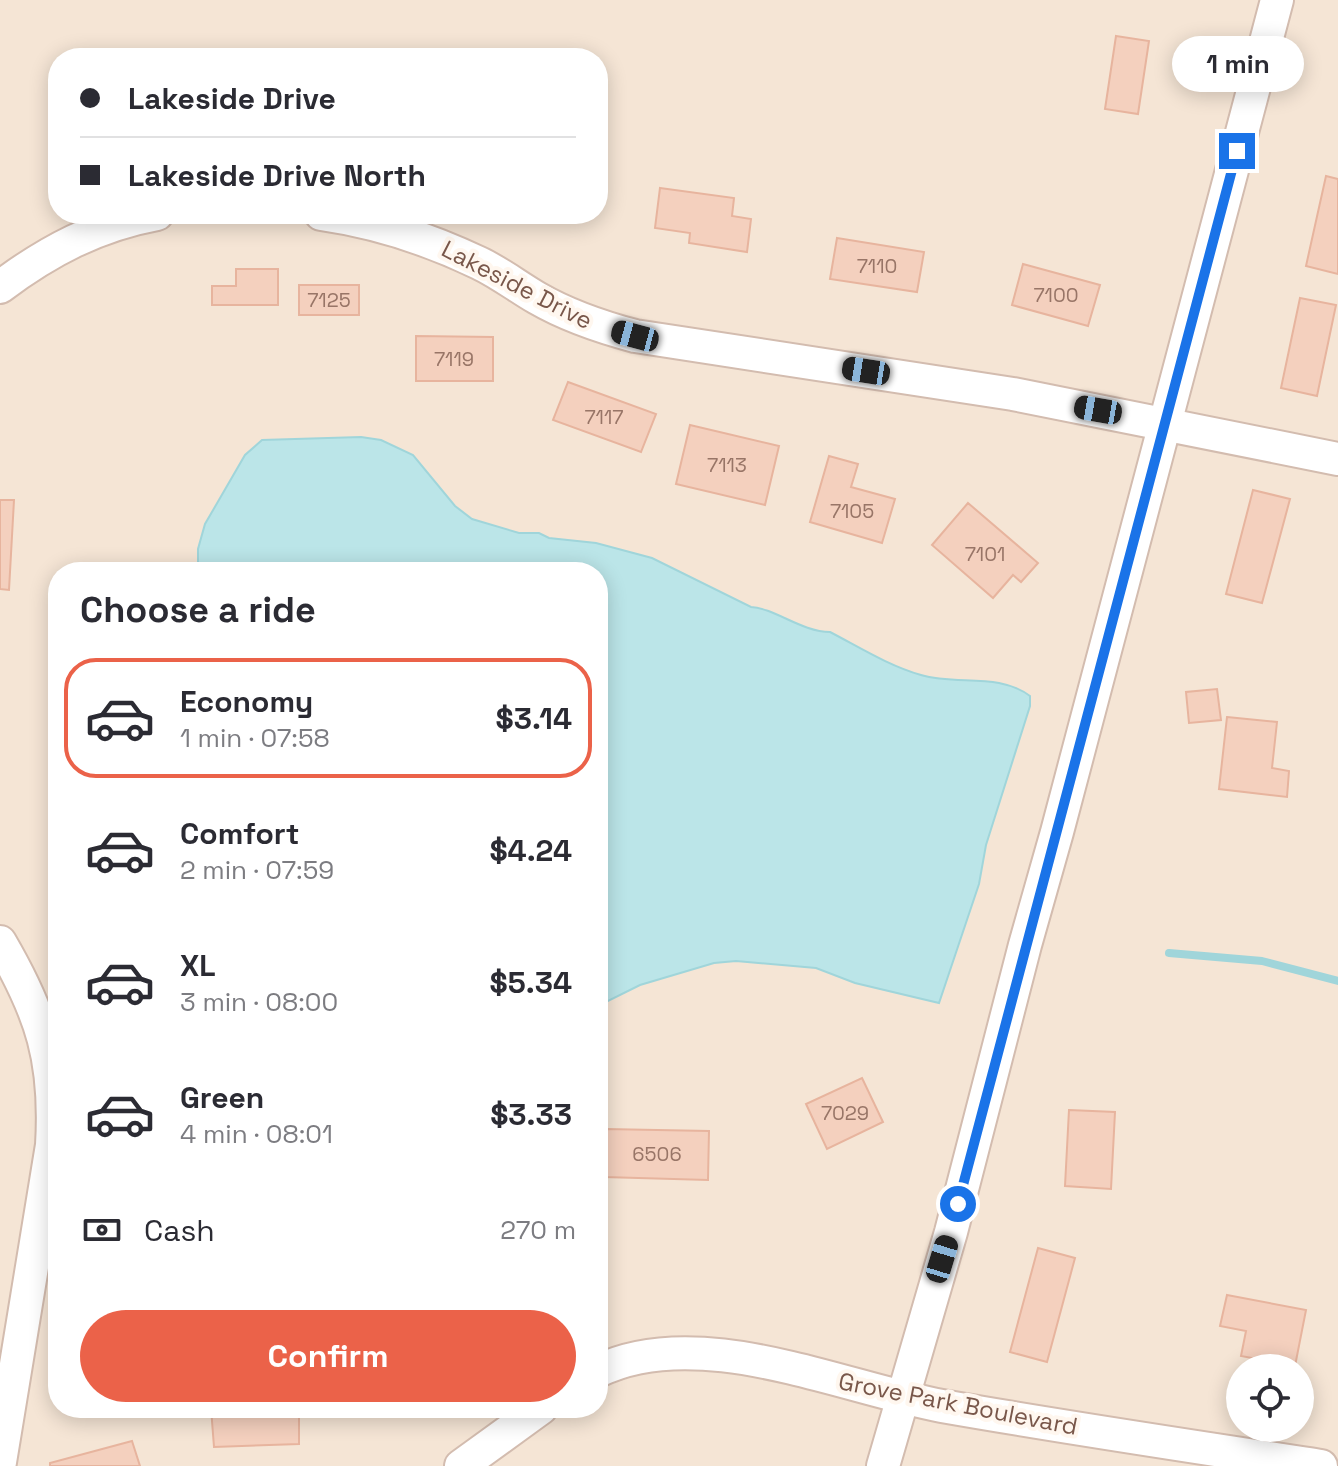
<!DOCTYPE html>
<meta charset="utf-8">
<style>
:root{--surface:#fff;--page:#f2f2f3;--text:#2b2b33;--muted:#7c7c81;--line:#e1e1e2;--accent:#eb6249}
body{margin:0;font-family:"Space Grotesk",sans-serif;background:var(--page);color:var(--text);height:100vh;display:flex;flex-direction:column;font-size:30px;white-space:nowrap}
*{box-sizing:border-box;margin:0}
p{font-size:26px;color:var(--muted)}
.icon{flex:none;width:44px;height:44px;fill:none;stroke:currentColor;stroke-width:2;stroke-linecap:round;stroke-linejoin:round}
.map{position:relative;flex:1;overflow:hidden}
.sheet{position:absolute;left:48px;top:562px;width:560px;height:856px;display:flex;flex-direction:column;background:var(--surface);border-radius:32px;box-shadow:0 4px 20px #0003}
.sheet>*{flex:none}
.top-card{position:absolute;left:48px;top:48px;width:560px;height:176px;border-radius:32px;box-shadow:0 4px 20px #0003;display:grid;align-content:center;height:176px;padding:0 32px;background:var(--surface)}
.tools{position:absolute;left:1226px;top:1354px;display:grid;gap:16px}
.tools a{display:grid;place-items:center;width:88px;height:88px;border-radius:50%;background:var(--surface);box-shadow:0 4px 20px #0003;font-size:40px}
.end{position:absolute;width:36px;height:36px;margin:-18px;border:10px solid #1a73e8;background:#fff;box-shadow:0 0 0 4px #fff}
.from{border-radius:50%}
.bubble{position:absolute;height:56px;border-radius:28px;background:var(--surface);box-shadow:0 4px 20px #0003;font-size:26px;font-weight:700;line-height:56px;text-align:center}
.car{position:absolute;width:24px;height:48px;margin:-24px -12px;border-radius:10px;box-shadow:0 0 6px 2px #0007;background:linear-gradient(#222 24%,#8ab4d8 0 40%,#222 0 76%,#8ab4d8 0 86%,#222 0)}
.top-card b{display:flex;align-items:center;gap:28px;height:76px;font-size:30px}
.top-card b+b{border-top:2px solid var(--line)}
.top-card i{width:20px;height:20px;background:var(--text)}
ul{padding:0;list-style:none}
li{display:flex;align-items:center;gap:24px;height:120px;margin:0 16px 12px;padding:0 16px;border:4px solid transparent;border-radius:32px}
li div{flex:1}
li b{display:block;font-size:30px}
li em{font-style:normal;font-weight:700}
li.active{border-color:var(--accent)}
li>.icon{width:72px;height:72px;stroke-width:1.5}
h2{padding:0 32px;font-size:36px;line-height:96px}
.pay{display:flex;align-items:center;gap:20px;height:88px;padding:0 32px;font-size:30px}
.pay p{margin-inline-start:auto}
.primary-button{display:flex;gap:16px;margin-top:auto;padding:16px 32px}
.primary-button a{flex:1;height:92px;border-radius:48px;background:var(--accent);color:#fff;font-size:32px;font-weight:700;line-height:92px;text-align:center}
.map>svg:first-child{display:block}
.residential{fill:#f5e5d5;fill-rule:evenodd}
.water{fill:#bbe5e8;stroke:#a0d5da;stroke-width:2}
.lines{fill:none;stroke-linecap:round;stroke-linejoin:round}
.stream{stroke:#a0d5da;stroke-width:8}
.building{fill:#f4d0be;stroke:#e7b49e;stroke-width:2}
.street-casing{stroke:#d3bcaf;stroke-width:36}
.street{stroke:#fff;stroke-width:32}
.route{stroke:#1a73e8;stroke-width:10}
.labels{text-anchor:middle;stroke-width:8;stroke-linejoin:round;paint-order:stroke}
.number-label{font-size:20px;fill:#987567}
.street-label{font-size:24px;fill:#79574a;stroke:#fff7ef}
</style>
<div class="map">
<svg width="1338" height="1466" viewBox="0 0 1338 1466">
<rect width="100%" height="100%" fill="#fdf3e7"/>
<!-- residential -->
<path class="residential" d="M0,0H1338V1466H0ZM58,58H598V214H58ZM58,572H598V1408H58ZM1240,1368H1300V1428H1240Z"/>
<!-- water -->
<path class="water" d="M361,437L381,440L413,455L455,506L472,519L519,533H539L549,538L596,543L652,558L751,607C774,608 802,632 830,632C859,647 889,666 921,675C957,686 998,672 1030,696V706L986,845L979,884L939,1003L855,983L816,968L736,961L714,963L640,985L598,1006V572L198,571V549L205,524L245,455L262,440Z"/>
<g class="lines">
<!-- stream -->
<path class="stream" d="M1169,953L1262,961L1338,981"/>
</g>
<!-- building -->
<g class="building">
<path d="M1116,36L1149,41L1138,114L1105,109Z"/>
<rect x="115" y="49" width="91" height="9"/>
<path d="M1326,176L1338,179V274L1306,266Z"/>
<path d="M660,188L734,198L732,216L751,219L747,252L689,243L690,233L655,228Z"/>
<path d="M837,238L924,252L917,292L830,279Z"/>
<path d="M1023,264L1100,285L1088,326L1012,305Z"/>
<path d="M236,269H278V305H212V286H236Z"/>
<rect x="299" y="285" width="60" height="30"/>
<path d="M1300,298L1336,305L1317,396L1281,388Z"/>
<path d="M416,336L493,337V381H416Z"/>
<path d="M568,382L656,414L641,452L553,420Z"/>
<path d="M690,425L779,446L765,505L676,484Z"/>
<path d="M829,456L858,464L851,487L895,499L882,543L810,522Z"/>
<path d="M1253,490L1290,499L1262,603L1226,594Z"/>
<path d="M0,500H14L9,590L0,589Z"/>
<path d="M968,503L1038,563L1021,582L1013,575L993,598L932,545Z"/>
<path d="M1217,689L1221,720L1189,723L1186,692Z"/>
<path d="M1227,717L1277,722L1272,768L1289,771L1287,797L1219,789Z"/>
<path d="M862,1078L883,1122L827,1149L806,1104Z"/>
<path d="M1069,1110L1115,1112L1111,1189L1065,1186Z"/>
<path d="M605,1129L709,1131L708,1180L604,1177Z"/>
<path d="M1038,1248L1075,1258L1047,1362L1010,1352Z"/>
<path d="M1227,1295L1306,1310L1295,1366L1241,1356L1246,1331L1220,1326Z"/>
<path d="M211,1408H299V1444L214,1447Z"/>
<path d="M132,1441L140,1466H50V1463Z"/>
</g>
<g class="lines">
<defs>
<g id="street">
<path d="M321,214C377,222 429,239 479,263C500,273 518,287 537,298C568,316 601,327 635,336L1013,394L1338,459"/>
<path d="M0,287C48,251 97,225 157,214"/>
<path d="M0,942C42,1014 57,1061 52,1145L0,1462"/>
<path d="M598,1371C698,1322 840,1387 942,1406C1068,1428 1195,1447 1321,1466"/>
<path d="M461,1466L541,1408"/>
<path d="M883,1466L951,1232L1025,945L1057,832L1277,0"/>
</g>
</defs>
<!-- street casing -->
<use href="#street" class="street-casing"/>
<!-- street -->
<use href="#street" class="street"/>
</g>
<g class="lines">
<!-- route -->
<path class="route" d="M958,1204L1237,151"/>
</g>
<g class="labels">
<!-- number labels -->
<g class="number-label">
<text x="877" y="273">7110</text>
<text x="1056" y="302">7100</text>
<text x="329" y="307">7125</text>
<text x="454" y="366">7119</text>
<text x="604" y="424">7117</text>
<text x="727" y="472">7113</text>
<text x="852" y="518">7105</text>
<text x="985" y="561">7101</text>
<text x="845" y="1120">7029</text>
<text x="657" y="1161">6506</text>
</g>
<!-- street labels -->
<g class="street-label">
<text transform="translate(517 285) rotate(27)" y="8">Lakeside Drive</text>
<text transform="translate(958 1404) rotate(11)" y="8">Grove Park Boulevard</text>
</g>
</g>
</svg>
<div class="tools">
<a><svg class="icon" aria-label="locate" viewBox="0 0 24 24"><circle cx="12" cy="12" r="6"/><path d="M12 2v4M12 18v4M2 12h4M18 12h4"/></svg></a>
</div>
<i class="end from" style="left:958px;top:1204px"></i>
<i class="end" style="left:1237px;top:151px"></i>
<div class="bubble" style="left:1172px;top:36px;width:132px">1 min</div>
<i class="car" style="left:635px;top:336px;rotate:285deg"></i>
<i class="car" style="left:866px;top:371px;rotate:279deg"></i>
<i class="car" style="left:1098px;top:410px;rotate:280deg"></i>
<i class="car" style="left:942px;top:1259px;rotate:17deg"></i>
<div class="top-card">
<b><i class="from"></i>Lakeside Drive</b>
<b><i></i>Lakeside Drive North</b>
</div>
<section class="sheet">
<h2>Choose a ride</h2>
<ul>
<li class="active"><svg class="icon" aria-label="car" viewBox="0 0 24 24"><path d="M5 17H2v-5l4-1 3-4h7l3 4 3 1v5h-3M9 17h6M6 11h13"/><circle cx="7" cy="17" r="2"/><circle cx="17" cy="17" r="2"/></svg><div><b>Economy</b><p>1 min · 07:58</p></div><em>$3.14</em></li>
<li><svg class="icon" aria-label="car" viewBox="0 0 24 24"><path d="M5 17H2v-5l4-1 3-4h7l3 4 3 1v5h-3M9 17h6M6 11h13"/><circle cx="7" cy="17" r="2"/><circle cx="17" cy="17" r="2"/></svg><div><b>Comfort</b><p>2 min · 07:59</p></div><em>$4.24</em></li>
<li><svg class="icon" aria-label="car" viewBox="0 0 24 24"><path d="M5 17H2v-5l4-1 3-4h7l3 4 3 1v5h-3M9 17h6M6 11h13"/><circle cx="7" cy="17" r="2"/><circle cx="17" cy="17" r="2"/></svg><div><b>XL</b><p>3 min · 08:00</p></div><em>$5.34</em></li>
<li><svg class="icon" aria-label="car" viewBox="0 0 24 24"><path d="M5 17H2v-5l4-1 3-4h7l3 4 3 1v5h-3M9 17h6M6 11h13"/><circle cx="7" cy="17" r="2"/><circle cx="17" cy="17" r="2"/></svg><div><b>Green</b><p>4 min · 08:01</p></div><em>$3.33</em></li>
</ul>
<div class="pay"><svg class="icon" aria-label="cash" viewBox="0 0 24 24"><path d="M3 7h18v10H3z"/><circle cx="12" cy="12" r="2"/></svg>Cash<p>270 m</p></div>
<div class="primary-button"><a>Confirm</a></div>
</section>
</div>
